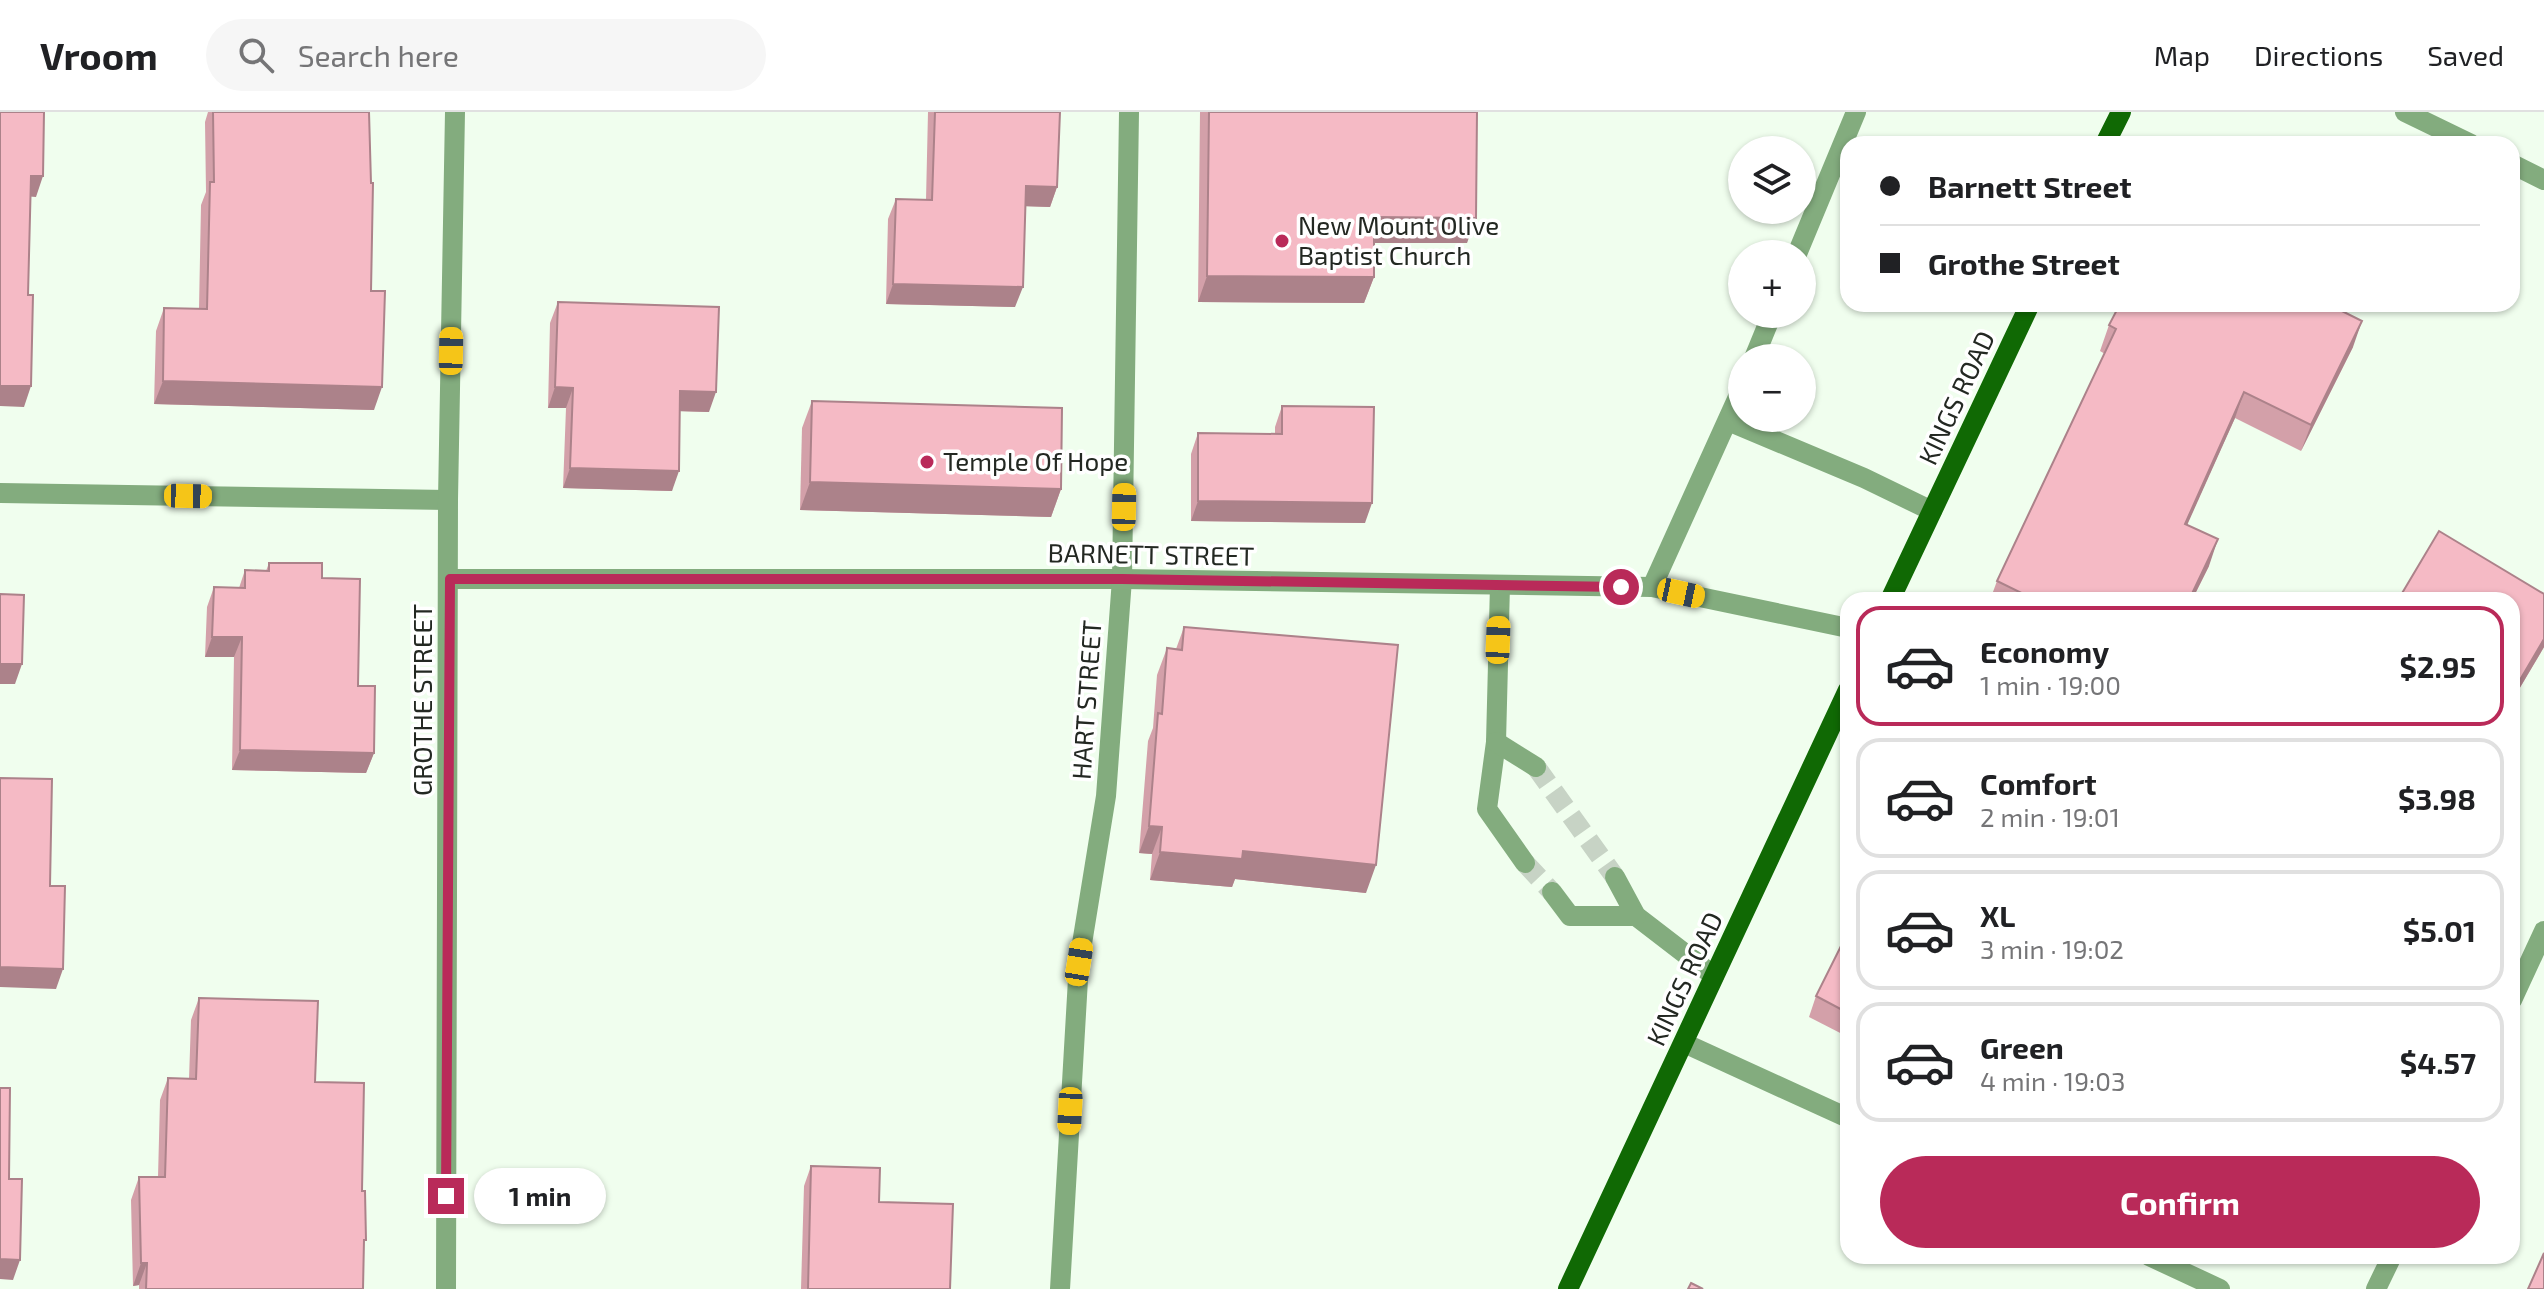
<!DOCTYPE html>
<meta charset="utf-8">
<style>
:root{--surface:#fff;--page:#f6f6f6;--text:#202124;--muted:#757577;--line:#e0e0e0;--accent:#b92a59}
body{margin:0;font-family:"Exo 2",sans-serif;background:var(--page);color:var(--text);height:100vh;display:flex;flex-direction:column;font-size:30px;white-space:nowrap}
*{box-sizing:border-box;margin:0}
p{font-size:26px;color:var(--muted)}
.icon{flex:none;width:44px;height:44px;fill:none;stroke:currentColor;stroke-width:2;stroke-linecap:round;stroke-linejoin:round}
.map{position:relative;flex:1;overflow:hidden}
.details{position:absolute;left:1840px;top:480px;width:680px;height:672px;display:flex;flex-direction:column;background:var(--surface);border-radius:24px;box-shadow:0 2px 6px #0004}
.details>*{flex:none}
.top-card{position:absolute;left:1840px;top:24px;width:680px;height:176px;border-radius:24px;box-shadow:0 2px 6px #0004;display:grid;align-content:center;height:176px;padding:0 40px;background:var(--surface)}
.fabs{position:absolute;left:1728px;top:24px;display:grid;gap:16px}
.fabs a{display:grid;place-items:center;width:88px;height:88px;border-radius:50%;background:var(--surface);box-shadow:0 2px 6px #0004;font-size:40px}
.end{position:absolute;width:36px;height:36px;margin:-18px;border:10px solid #b92a59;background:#fff;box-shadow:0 0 0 4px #fff}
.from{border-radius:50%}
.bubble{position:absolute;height:56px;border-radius:28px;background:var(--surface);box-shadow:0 2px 6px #0004;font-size:26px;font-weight:700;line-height:56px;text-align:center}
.car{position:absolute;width:24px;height:48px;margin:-24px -12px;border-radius:10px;box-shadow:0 0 6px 2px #0007;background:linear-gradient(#f5c518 24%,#345 0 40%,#f5c518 0 76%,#345 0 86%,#f5c518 0)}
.top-card b{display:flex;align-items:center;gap:28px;height:76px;font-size:30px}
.top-card b+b{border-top:2px solid var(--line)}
.top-card i{width:20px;height:20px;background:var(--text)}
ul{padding:14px 0 0;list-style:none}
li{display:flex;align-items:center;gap:24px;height:120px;margin:0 16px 12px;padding:0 24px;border:4px solid var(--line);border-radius:24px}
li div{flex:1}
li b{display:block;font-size:30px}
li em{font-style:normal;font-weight:700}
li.current{border-color:var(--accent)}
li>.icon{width:72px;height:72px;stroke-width:1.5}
.primary-button{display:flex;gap:16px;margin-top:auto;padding:16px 40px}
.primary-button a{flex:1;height:92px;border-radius:48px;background:var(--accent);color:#fff;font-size:32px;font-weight:700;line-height:92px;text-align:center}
header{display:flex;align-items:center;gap:48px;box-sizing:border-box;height:112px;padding:0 40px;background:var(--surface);border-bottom:2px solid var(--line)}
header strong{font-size:38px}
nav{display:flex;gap:44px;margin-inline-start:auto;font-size:28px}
.search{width:560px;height:72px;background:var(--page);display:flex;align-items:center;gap:20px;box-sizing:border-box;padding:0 28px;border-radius:44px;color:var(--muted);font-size:30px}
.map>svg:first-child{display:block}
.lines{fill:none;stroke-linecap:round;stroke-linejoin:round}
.minor-tunnel{stroke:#c7d3c5;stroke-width:20;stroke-dasharray:20 10;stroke-linecap:butt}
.minor{stroke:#83ac7e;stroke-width:20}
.major{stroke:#106904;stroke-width:20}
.wall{fill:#d3a0a9}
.shaded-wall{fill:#ac828a}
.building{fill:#f5bac5;stroke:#ac828a;stroke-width:2}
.route{stroke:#b92a59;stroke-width:10}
.poi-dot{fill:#b92a59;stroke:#fff;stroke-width:3}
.labels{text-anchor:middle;stroke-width:7;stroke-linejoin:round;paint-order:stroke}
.poi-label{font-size:26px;fill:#232822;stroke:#fff;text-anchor:start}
.street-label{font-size:26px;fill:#232822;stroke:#fff}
</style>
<header>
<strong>Vroom</strong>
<div class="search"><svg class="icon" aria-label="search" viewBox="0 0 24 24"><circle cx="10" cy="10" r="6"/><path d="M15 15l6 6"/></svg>Search here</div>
<nav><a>Map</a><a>Directions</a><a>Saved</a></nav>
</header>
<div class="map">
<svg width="2544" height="1177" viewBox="0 0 2544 1177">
<rect width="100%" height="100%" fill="#f0feee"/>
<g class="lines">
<!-- minor-tunnel -->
<g class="minor-tunnel">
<path d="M1536,655L1615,765"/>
<path d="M1525,751L1552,780"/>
</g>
<!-- minor -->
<g class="minor">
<path d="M2405,0L2471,32"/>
<path d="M2512,52L2544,68"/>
<path d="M1797,142L1856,0"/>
<path d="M1754,246L1772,202"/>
<path d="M1728,309L1864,366L1932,399"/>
<path d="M0,381L448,388"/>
<path d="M450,467H1122L1652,475L1848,516"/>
<path d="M1500,473L1496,630L1487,697L1525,751"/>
<path d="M1652,475L1742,276"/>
<path d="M1496,630L1536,655"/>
<path d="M1615,765L1636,804L1714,864"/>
<path d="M1552,780L1570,804H1636"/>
<path d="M2512,888L2544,819"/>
<path d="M1684,931L1848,1006"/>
<path d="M2149,1144L2220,1177"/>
<path d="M446,1177L448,388L455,0"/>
<path d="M1060,1177L1079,850L1106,684L1122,467L1129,0"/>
<path d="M2376,1177L2392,1144"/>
</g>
<!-- major -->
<g class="major">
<path d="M2105,32L2121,0"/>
<path d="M1890,488L2030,192"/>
<path d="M1568,1177L1848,578"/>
</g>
</g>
<!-- wall -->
<g class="wall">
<path d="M208,0H369L374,298L154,292L156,219L164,196L199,197L201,93L206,80L205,10Z"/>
<path d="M928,0H1060L1057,75L1050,95L1025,94L1015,195L886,192L888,107L896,87L926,88Z"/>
<path d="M1200,0H1477L1467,131H1374V165L1364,191L1198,190Z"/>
<path d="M558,190L709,300L680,299L672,379L563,376L566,296H548L550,211Z"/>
<path d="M2109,213L2353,235L2301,339L2235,306L2187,412L2209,454L2192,488H1990L1997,469L2105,242L2100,239Z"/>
<path d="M812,289L1061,377L1051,405L800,398L802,316Z"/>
<path d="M1282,294L1365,411L1191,409V342L1198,321L1275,322V315Z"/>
<path d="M269,451L322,466L358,574L374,641L366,661L232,658L234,545H205L207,495L214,475L239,476L245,458L266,459Z"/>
<path d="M2544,482V535L2512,589V488Z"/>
<path d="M1184,515L1366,781L1235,767L1232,775L1150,768L1152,742L1139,741L1148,629L1153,616L1157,563L1167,536L1176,537Z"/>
<path d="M1848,820V925L1809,905L1816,884Z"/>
<path d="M199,886L315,970L362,1079L363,1177H139V1173L133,1174L131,1088L139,1065H158L160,988L168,966L189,967L191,908Z"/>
<path d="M811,1054L879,1090L950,1177H801L804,1074Z"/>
</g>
<!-- shaded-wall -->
<g class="shaded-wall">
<path d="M31,64H43L36,85L23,84Z"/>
<path d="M1026,74L1057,75L1050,95L1018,94Z"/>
<path d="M1374,105L1476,106L1467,131H1365Z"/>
<path d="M1207,164L1374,165L1364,191L1198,190Z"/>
<path d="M893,172L1023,175L1015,195L886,192Z"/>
<path d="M2362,209L2353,235L2301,339L2311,313Z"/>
<path d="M163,269L382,275L374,298L154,292Z"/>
<path d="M0,274H31L24,295L0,294Z"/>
<path d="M555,275L573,276L566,296H548Z"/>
<path d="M680,279L716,280L709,300L673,299Z"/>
<path d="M2244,280L2235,306L2176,438L2185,412Z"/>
<path d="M570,356L679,359L672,379L563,376Z"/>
<path d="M810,370L1061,377L1051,405L800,398Z"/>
<path d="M1198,389L1372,391L1365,411L1191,409Z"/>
<path d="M2218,427L2209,454L2192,488H2189Z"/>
<path d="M212,525H242L234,545H205Z"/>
<path d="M2544,527V535L2512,589L2517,573Z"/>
<path d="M0,552H22L15,572H0Z"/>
<path d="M240,638L374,641L366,661L232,658Z"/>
<path d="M1149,714L1162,715L1152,742L1139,741Z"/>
<path d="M1243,739L1376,753L1366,781L1235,767L1232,775L1150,768L1160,740Z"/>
<path d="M0,855L63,857L56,877L0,875Z"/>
<path d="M0,1147L20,1148L13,1168L0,1167Z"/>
<path d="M141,1151H147L139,1173L133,1174Z"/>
</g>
<!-- building -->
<g class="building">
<path d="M0,0H44L43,64H31L28,183H33L31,274H0Z"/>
<path d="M213,0H369L371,71H373L371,179H385L382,275L163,269L164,196L207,197L210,70H214Z"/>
<path d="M935,0H1060L1057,75L1026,74L1023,175L893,172L896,87L932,88Z"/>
<path d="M1209,0H1477L1476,106L1374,105V165L1207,164Z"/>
<path d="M558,190L719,195L716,280L680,279L679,359L570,356L573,276L555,275Z"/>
<path d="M2120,192H2328L2362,209L2311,313L2244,280L2185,412L2218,427L2189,488H2036L1997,469L2116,217L2109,213Z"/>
<path d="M812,289L1062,296L1061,377L810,370Z"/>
<path d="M1282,294L1374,295L1372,391L1198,389V321L1282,322Z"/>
<path d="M2439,419L2544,482V527L2517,573L2512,570V488H2398Z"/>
<path d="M269,451H322V466L360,467L358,574H375L374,641L240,638L242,525H212L214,475L245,476V458L269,459Z"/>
<path d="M0,482L24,483L22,552H0Z"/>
<path d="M1184,515L1398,533L1376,753L1243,739L1242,747L1160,740L1162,715L1149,714L1158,601L1162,602L1167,536L1182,538Z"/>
<path d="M0,666L52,667L50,774H65L63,857L0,855Z"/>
<path d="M1848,820V901L1816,884Z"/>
<path d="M199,886L318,889L315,970L364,971L362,1079H365L366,1128H364L363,1177H146L147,1151H141L139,1065H165L168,966L196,967Z"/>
<path d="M0,976H10L9,1067H22L20,1148L0,1147Z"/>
<path d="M811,1054L880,1056L879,1090L953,1092L950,1177H808Z"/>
<path d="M2544,1141V1177H2528Z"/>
<path d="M1691,1171L1703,1177H1688Z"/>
</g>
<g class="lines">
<!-- route -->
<path class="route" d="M446,1084L450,467H1122L1621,475"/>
</g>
<!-- markers -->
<g class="poi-dot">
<circle cx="1282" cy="129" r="8"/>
<circle cx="927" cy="350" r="8"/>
</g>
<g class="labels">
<!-- poi labels -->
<g class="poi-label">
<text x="1298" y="123">New Mount Olive<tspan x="1298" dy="30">Baptist Church</tspan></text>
<text x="943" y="359">Temple Of Hope</text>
</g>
<!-- street labels -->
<g class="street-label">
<text transform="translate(1957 286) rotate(-65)" y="9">KINGS ROAD</text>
<text transform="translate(1151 443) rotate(1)" y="9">BARNETT STREET</text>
<text transform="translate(423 588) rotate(-90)" y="9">GROTHE STREET</text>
<text transform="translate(1087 588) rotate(-86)" y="9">HART STREET</text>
<text transform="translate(1685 867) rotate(-65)" y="9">KINGS ROAD</text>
</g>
</g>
</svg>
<div class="fabs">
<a><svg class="icon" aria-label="layers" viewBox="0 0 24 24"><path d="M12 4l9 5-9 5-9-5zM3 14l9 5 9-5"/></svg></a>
<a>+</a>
<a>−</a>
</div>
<i class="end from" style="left:1621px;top:475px"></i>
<i class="end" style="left:446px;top:1084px"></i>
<div class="bubble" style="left:474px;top:1056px;width:132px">1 min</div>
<i class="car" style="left:451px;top:239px;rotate:1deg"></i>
<i class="car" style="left:188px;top:384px;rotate:91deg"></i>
<i class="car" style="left:1124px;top:395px;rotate:1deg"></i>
<i class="car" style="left:1681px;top:481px;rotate:102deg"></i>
<i class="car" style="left:1498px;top:528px;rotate:2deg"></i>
<i class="car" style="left:1079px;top:850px;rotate:9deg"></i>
<i class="car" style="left:1070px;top:999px;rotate:183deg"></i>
<div class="top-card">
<b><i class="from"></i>Barnett Street</b>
<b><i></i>Grothe Street</b>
</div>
<section class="details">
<ul>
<li class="current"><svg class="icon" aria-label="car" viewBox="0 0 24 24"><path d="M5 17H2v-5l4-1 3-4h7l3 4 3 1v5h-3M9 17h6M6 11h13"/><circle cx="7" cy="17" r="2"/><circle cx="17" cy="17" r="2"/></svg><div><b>Economy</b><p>1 min · 19:00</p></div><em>$2.95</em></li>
<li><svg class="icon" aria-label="car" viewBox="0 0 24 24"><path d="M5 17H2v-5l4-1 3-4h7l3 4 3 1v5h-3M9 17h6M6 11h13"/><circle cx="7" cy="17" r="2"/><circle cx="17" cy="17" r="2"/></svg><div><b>Comfort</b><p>2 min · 19:01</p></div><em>$3.98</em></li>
<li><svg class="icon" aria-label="car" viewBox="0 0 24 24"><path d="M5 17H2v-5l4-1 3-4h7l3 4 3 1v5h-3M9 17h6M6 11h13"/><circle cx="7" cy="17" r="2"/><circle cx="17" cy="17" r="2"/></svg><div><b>XL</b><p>3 min · 19:02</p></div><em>$5.01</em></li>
<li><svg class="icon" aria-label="car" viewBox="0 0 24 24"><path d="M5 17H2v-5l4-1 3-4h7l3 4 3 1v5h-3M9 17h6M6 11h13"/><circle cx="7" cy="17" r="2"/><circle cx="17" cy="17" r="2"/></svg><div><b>Green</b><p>4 min · 19:03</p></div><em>$4.57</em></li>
</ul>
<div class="primary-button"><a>Confirm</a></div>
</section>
</div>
